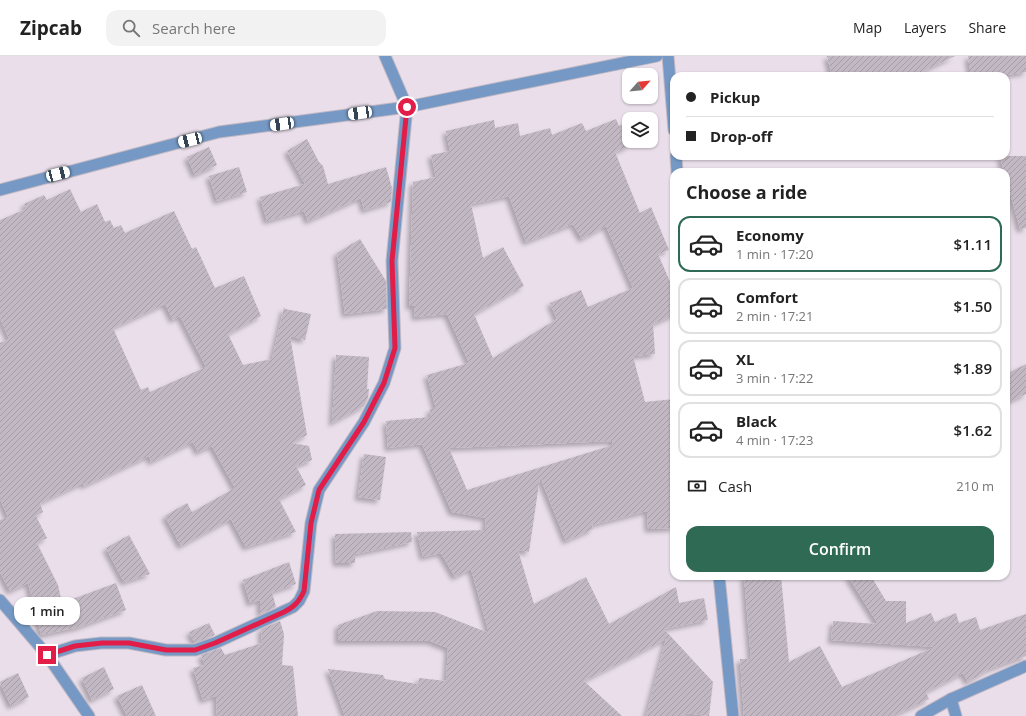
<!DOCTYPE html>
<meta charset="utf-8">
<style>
:root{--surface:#fff;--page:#f2f2f2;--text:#222;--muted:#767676;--line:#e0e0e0;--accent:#2e6a54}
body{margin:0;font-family:"Open Sans",sans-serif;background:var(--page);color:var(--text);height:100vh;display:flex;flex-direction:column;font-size:15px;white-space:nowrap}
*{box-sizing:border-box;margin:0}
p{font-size:13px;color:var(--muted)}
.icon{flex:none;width:22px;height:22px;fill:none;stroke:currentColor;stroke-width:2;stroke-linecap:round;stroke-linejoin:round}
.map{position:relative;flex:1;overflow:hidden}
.details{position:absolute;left:670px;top:112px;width:340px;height:412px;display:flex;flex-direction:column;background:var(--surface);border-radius:12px;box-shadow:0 1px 3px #0004}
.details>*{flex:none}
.banner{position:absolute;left:670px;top:16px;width:340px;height:88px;border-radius:12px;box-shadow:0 1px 3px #0004;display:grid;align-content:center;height:88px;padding:0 16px;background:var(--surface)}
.needle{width:26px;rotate:63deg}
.controls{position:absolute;left:622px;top:12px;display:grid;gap:8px}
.controls a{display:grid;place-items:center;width:36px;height:36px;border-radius:8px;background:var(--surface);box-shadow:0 1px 3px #0004;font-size:20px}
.end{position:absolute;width:18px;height:18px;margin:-9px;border:5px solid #e11d48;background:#fff;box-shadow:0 0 0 2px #fff}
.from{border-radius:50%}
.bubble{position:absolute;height:28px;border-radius:12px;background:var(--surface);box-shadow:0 1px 3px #0004;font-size:13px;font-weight:600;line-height:28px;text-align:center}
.car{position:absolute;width:12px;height:24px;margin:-12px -6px;border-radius:5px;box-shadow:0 0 3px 1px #0007;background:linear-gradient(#fff 24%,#345 0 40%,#fff 0 76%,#345 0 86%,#fff 0)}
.banner b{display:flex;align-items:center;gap:14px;height:38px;font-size:15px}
.banner b+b{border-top:1px solid var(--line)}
.banner i{width:10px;height:10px;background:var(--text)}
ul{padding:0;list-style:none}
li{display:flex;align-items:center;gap:12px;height:56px;margin:0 8px 6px;padding:0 8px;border:2px solid var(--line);border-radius:12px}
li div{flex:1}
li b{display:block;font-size:15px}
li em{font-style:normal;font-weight:600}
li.on{border-color:var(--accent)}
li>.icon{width:36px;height:36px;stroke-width:1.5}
h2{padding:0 16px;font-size:18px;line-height:48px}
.pay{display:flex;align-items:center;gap:10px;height:44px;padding:0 16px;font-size:15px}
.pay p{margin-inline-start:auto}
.primary-button{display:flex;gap:8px;margin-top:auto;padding:8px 16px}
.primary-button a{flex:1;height:46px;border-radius:12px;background:var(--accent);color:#fff;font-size:16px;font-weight:600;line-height:46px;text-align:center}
header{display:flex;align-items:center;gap:24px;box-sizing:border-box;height:56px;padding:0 20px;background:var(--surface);border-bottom:1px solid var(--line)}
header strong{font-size:19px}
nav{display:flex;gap:22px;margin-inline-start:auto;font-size:14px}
.search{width:280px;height:36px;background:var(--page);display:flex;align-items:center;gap:10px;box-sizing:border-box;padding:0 14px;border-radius:12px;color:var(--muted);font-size:15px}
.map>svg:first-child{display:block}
.building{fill:url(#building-hatch);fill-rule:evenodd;filter:url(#shadow)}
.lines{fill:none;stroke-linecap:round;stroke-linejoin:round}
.minor-casing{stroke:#c3b9c4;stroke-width:13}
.minor{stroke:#7599c4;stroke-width:11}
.route{stroke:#e11d48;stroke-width:5}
</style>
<header>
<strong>Zipcab</strong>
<div class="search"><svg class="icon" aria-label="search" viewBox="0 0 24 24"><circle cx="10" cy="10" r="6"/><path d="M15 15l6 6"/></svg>Search here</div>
<nav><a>Map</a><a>Layers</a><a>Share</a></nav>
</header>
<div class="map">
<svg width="1026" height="660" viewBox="0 0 1026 660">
<defs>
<pattern id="building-hatch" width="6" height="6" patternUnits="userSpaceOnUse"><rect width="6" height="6" fill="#c2b8c3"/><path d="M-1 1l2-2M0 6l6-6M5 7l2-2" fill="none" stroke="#a69da7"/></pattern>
<filter id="shadow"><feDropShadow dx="-3.5" dy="3.5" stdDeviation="2" flood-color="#0004"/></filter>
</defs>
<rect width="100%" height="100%" fill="#e9deea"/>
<!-- building -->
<g class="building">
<path d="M827,0H955L913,20H832Z"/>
<path d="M968,0H1026V16L1001,20H971Z"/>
<path d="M616,63L619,70L629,66V90L615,96L640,157L651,151L669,194L658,198L674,235V259L653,268L655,298L633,300L645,346L674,343V472L648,473L647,455L592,469L593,473L566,485L540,421L529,496L518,494L534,548L586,521L609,568L676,531L679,547L704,542L708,564L664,573L713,626L709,660L685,657L684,660H646L666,583L584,625L622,660H345L328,613L383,619L385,623L418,628L419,622L446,625L448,592L430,585H338V569L377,555L435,556L489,577L471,513L455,521L441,497L423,501L417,476L485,474L486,462L452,456L422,388L388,392L386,365L430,361V353H436L427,319L469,307L447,258L415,261L414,250H409L413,126L436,121L431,99L450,95L446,75L494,64L495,72L518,67L520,80L550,72L552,79L582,67L586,75ZM509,140L526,186L573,168L582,183L606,170L633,232L588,251L581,234L550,247L557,263L493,302L474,258L524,230L503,191L483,202L471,148ZM612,385L613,389L467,434L449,392Z"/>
<path d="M307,83L319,106L323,110L328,128L386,111L392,132L391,146L364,154L361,142L308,165L304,155L267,165L260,141L305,128L287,95Z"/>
<path d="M209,91L217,109L195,119L187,101Z"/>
<path d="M1000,100H1026V172L1020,173L1006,122V116H1004Z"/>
<path d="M239,111L247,136L217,145L209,120Z"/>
<path d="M70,133L81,156L97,148L105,166L110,164L114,172L121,169L125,177L174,155L192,193L196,191L215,232L244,220L261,260L228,278L243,309L272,303L284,251L285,253L311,258L305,284L290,280L307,379L292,387L309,390L312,404L296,410L306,429L279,443L296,476L246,491L231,463L181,490L165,460L187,447L192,456L235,432L212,390L198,396L193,386L151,406L149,400L84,430L83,427L40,447L43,456L36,460L47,482L37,487L58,529L62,547L116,527L126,554L79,571L41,579L28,527L10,535L0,516V464L8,461L0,443V287L9,283L0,262V164L26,153L24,148L44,139L47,144ZM165,248L173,264L180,260L206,311L150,336L148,331L141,334L113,272Z"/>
<path d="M360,183L386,225L387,253L345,258L337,197Z"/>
<path d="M336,299L369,301L367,333H369L368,342L364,350L332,367Z"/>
<path d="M1026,308V338L1006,347V318Z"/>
<path d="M364,398L386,401L380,444L358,441Z"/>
<path d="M411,476L412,486L355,498V507H336L335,478Z"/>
<path d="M129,479L150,518L124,526L106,492Z"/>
<path d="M289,506L296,528L272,536L276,551L260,558V544L250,547L243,524Z"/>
<path d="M744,520H781L789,606L820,590L842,631L935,591L831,584L833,565L878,568L848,520H871L886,545H906V567L931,557L935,566L956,557L959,567L976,561L980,574L1026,558V600L989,613L968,626L963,617L926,636L929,643L893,660H744L740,603H751Z"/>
<path d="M280,565L284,578L282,609L293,610L298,660H217L216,640L203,644L193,612L205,609L201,599L221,592L225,599L262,587L261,573Z"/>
<path d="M209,567L215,579L195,587L189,576Z"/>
<path d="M104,611L114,633L92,644L82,622Z"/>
<path d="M18,617L29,641L11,650L0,626Z"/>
<path d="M142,629L156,660H127L117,640Z"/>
</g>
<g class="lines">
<defs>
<g id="minor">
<path d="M668,0L674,74"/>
<path d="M676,100L677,116"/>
<path d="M0,134L219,76L407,51L657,0"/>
<path d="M719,520L733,660"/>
<path d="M0,544L47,599L89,660"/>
<path d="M47,599L75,590L101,587H129L166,594H195L215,587L293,551L299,545L304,535L311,467L319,434L364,366L384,327L395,292L392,205L407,51L385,0"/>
<path d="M951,643L956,660"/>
<path d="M921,660L951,643L1026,610"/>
</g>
</defs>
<!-- minor casing -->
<use href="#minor" class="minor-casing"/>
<!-- minor -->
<use href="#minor" class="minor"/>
</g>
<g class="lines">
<!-- route -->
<path class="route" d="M47,599L75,590L102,587H129L166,594H195L215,587L284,556C294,551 299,546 304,535L311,467L319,434L364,366L384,327L395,292L392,205L407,51"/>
</g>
</svg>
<div class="controls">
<a><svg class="needle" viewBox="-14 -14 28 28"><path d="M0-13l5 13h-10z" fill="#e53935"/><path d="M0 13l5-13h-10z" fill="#767676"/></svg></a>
<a><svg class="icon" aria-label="layers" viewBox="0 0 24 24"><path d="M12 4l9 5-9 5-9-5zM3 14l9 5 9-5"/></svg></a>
</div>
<i class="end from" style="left:407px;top:51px"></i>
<i class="end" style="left:47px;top:599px"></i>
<div class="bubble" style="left:14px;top:541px;width:66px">1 min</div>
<i class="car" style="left:360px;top:57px;rotate:262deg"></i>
<i class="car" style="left:282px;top:68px;rotate:262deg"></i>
<i class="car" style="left:190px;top:84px;rotate:256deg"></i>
<i class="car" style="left:58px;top:118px;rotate:75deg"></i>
<div class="banner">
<b><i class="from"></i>Pickup</b>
<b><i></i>Drop-off</b>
</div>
<section class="details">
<h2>Choose a ride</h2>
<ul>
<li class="on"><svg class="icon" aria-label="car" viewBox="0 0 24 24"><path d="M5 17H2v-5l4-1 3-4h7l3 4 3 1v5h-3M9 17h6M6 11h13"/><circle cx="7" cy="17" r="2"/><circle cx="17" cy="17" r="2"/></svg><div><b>Economy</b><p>1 min · 17:20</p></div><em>$1.11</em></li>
<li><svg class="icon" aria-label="car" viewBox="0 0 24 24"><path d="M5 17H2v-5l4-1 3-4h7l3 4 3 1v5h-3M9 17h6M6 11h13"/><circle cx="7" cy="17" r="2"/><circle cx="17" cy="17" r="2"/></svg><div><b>Comfort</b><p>2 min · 17:21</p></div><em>$1.50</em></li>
<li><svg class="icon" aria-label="car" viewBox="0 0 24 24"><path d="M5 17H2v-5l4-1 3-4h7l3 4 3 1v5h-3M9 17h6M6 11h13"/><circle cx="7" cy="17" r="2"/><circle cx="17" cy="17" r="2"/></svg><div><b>XL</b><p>3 min · 17:22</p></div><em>$1.89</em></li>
<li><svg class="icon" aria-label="car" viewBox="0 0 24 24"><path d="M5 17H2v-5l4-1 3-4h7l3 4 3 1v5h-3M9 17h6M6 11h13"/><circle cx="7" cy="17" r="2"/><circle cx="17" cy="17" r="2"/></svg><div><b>Black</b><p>4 min · 17:23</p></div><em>$1.62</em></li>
</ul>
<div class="pay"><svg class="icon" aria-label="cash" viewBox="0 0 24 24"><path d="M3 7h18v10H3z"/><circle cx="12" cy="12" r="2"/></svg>Cash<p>210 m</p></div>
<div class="primary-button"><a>Confirm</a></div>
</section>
</div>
